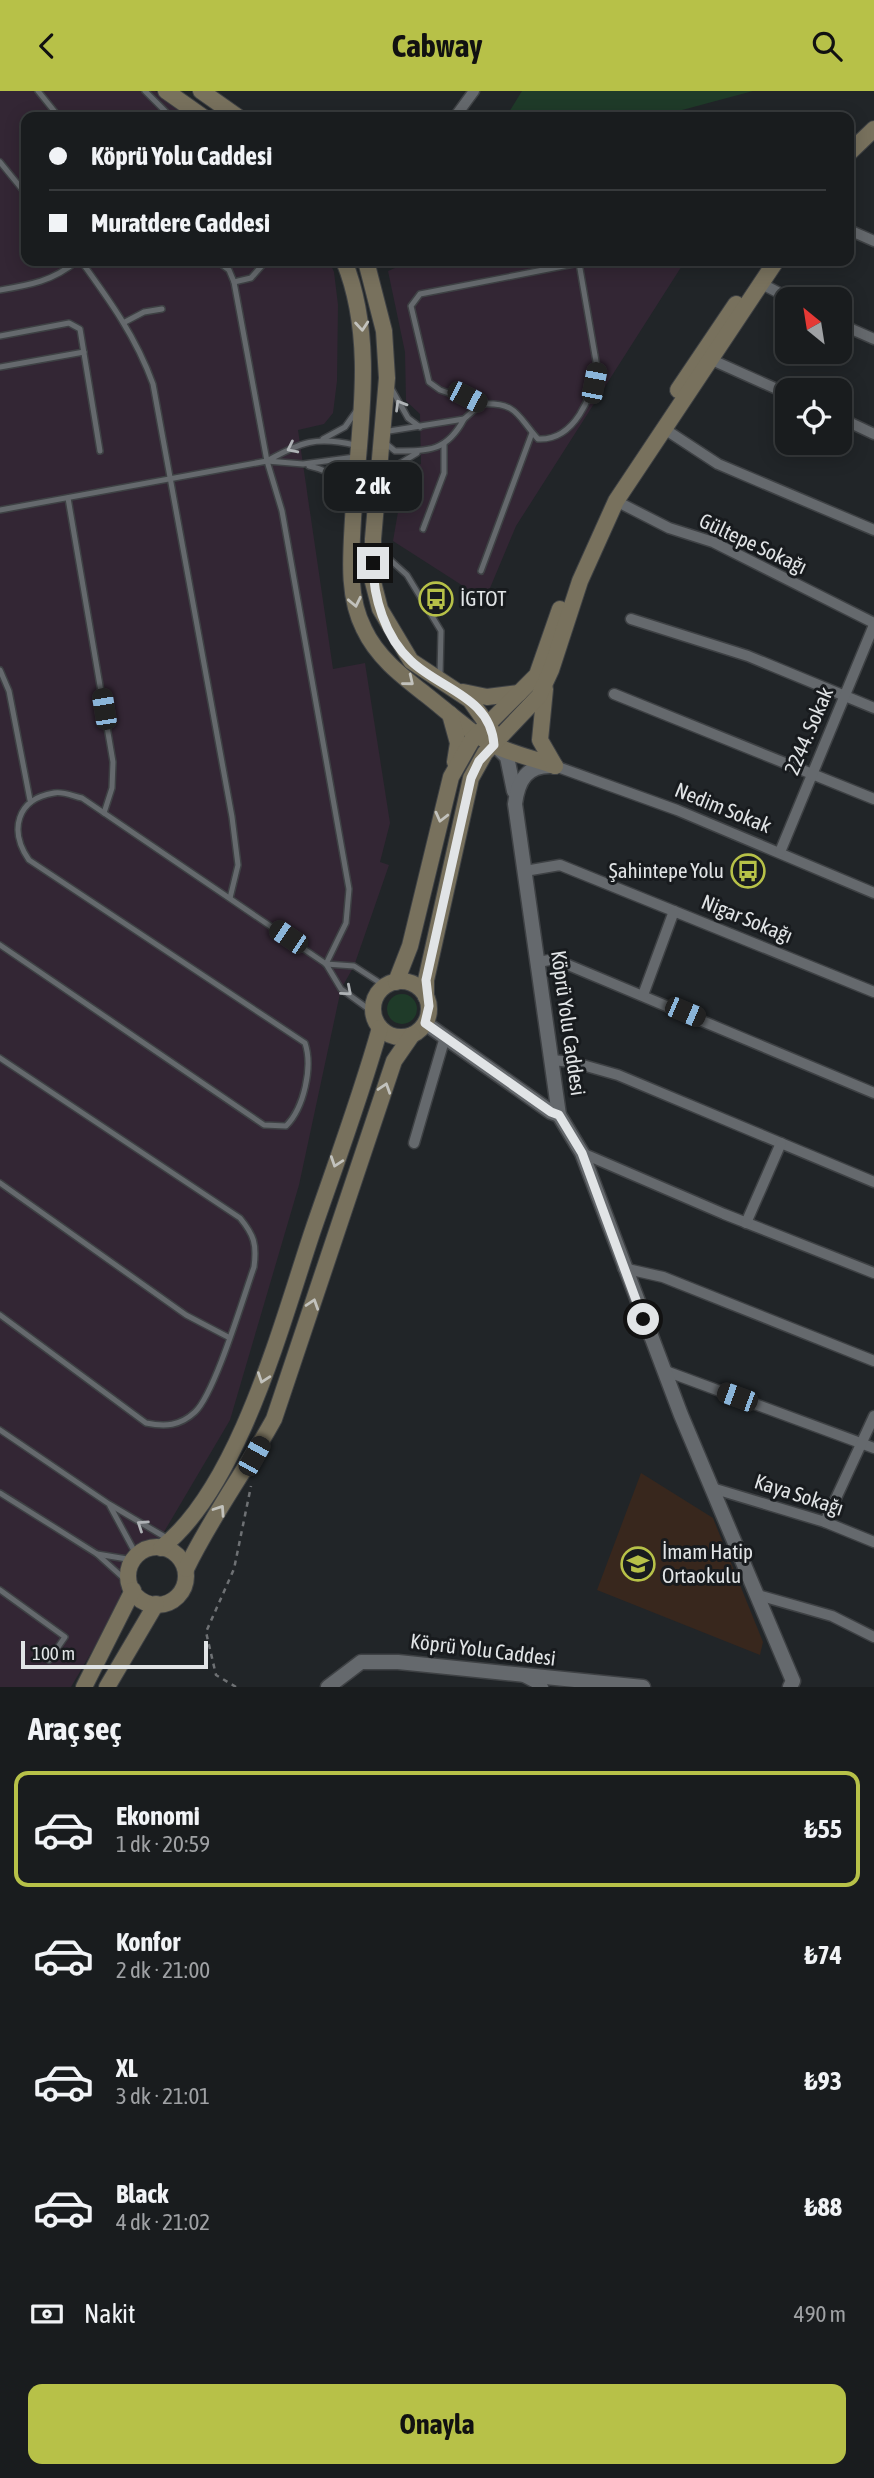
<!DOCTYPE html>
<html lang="tr">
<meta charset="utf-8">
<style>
:root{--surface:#191c1e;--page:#26292b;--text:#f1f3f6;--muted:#9fa1a4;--line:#373a3c;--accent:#b7c148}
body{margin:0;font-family:"Asap Condensed",sans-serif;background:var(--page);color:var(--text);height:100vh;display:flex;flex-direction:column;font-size:26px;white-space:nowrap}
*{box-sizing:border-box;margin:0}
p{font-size:23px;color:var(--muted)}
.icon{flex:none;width:38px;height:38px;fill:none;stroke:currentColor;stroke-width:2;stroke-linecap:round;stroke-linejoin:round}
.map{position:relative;height:1596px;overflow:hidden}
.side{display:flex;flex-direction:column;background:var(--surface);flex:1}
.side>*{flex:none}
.top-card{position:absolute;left:21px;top:21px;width:833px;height:154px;border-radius:14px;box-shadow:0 4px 18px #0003,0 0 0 2px var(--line);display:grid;align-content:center;height:154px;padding:0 28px;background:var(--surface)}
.needle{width:46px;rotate:330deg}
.tools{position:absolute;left:775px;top:196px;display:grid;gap:14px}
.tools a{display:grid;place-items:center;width:77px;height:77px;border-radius:14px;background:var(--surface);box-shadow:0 4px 18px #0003,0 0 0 2px var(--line);font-size:35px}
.scale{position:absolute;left:21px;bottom:18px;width:187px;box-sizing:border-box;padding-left:7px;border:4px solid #e1e4e6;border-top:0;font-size:19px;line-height:24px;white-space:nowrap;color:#e1e4e6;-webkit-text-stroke:5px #181b1e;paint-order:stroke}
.end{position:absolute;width:32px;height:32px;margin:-16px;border:9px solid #e1e4e6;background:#111;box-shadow:0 0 0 4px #111}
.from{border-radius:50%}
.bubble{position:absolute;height:49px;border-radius:14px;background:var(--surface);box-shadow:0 4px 18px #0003,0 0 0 2px var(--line);font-size:23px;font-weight:700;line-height:49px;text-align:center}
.car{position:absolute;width:21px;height:42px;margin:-21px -10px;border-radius:9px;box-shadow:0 0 5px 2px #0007;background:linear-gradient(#222 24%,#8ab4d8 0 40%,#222 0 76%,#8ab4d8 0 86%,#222 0)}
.top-card b{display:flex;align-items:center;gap:24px;height:66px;font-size:26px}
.top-card b+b{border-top:2px solid var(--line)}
.top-card i{width:18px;height:18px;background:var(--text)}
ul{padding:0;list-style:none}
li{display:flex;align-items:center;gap:21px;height:116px;margin:0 14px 10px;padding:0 14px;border:4px solid transparent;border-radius:14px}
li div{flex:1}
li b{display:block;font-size:26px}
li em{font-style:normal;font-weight:700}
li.active{border-color:var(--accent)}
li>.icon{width:63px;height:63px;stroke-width:1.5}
h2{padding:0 28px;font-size:32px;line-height:84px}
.pay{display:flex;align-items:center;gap:18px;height:77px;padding:0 28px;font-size:26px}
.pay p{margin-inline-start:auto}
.primary-button{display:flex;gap:14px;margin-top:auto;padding:14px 28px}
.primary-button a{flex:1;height:80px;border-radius:14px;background:var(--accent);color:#111;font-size:28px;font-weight:700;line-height:80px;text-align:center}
header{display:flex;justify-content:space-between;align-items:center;height:91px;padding:0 28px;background:var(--accent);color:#111;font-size:32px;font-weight:700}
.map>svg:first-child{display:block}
.commercial{fill:#332634}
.education{fill:#38271d}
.green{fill:#1f3b29}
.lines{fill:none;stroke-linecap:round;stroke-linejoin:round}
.service-casing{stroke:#3e4144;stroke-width:8}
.minor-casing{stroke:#3e4144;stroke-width:13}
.tertiary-casing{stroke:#3e4144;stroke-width:17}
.secondary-casing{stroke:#3e4144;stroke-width:18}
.path{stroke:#6e7174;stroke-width:2.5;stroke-dasharray:5 5;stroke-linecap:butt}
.service{stroke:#65696d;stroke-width:5}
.minor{stroke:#65696d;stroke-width:10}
.tertiary{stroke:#65696d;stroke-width:14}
.secondary{stroke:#78715d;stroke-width:16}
.oneway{stroke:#c2c2bd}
.oneway2{stroke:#afb3b6}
.route{stroke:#e1e4e6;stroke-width:9}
.labels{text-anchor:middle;stroke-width:6;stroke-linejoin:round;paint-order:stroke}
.street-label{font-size:21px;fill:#e1e4e6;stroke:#181b1e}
.poi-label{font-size:21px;fill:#e1e4e6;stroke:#181b1e;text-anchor:start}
</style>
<header><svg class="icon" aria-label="back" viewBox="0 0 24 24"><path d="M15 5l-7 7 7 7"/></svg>Cabway<svg class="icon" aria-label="search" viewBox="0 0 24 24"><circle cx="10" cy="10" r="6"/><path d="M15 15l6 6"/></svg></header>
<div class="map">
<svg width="874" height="1596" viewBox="0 0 874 1596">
<rect width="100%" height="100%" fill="#212528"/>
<!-- commercial -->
<g class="commercial">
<path d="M0,0H155L188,26H26V170H329L334,181L338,214L337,290L333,322L324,333L298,339L333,578L365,572L390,732L380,771L389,774L354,875L341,898L299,1094L230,1329L161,1446L135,1458L128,1467L118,1516L71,1596H0Z"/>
<path d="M411,170H685L516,435L485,509L393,450L405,380L421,373L420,323L406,310L405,261L388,180Z"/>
</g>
<!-- education -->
<path class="education" d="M641,1382L713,1427L763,1551L760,1564L597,1499Z"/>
<!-- green -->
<g class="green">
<path d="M522,0H753L656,26H506Z"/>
<circle cx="402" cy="918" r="15"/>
</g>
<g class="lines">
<defs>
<g id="service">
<path d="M38,0L59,26"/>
<path d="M145,0L171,26"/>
<path d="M0,71L26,103"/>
<path d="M81,170C110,210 136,246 153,293L232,726L238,774L230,807"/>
<path d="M186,170H187"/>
<path d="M217,170L229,179L234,191L267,370L282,420L349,798L346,832L326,873"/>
<path d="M234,191L251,187L266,170"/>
<path d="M0,199C30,194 53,190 77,170"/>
<path d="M125,231L144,221L162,218"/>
<path d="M0,245L69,232L80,238L100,360"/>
<path d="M0,276L84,261"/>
<path d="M391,297L408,327L420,336"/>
<path d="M481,313L440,299L429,291L411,215L420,203L579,172"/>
<path d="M464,328L481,313C518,311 517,325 538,348C575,350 592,305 597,276L579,172L589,170"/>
<path d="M383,341L464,328C447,360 430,360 395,360L384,351"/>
<path d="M323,348L345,336L357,319"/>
<path d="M355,366L303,373L267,370C301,351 316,345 355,354"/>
<path d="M309,375C331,380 342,388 349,409"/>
<path d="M383,392L399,373L417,362"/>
<path d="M68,407L113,671L112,697L104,722"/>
<path d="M0,419L267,370"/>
<path d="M423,438L444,382V353"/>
<path d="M376,456L407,484L441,540L440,584"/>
<path d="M481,480L532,342"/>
<path d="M0,579L9,600L30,709"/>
<path d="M0,854L264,1034L286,1035C304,1017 313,976 305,952L29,769C9,740 16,708 54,702C62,700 73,705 82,707L326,873L341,898L374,922"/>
<path d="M326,873L354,875L385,895"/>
<path d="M0,967L240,1127C254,1144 257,1153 254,1176C243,1207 215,1302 195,1321C180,1335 165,1336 146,1332L0,1224"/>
<path d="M0,1092L186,1224L228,1246"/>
<path d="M0,1339L109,1413L165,1446"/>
<path d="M0,1402L97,1463L130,1493"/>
<path d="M110,1415L137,1465"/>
<path d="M97,1463L133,1469"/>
<path d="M0,1499L65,1546L49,1569"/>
</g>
<g id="minor">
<path d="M455,26L474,0"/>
<path d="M849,139L874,150"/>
<path d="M762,193L791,208"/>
<path d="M840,233L874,248"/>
<path d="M712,269L788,303"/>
<path d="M840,327L874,343"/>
<path d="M663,337L718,373L874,439"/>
<path d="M616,410L669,437L713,451L874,532"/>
<path d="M631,528L748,565L874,617"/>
<path d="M614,603L874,708"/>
<path d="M555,675L677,719L874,802"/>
<path d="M780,761L874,534"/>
<path d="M525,780L560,774L874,901"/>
<path d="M539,871L554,868L874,1002"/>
<path d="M643,904L674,820"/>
<path d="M552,969L572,971L618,984L874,1091"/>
<path d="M414,1052L445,946"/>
<path d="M582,1062L724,1123L874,1182"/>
<path d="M746,1132L781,1052"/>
<path d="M623,1177L663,1186L874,1270"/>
<path d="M663,1279L874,1357"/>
<path d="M712,1397L825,1431L874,1451"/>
<path d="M825,1431L874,1325"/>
<path d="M758,1504L832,1525L874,1546"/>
<path d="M524,1586L543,1596"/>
</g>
<g id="tertiary">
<path d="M497,656L507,666L514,700"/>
<path d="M552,675C527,674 518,689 515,713L559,1024L582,1062L681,1324L793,1590L790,1596"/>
<path d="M425,932L551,1021L559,1024"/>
<path d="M328,1596L361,1571H398L643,1596"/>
</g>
<g id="secondary">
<path d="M166,0L203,26"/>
<path d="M201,0L238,26"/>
<path d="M849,62L874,38"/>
<path d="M344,170C377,251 358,343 353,428C351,465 347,505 364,538C377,566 402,585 425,603C447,620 470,642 494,654C513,663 535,668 555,675"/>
<path d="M366,170L384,240L387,287L373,448V491L380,518L411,570L470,609L492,640"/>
<path d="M678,299L736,213"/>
<path d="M545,598L540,649L555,675"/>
<path d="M463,601L487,606L519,602"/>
<path d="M450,623L458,652L455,671"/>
<circle cx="401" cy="918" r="28"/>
<path d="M396,891L410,855L451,686L472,649L537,584L560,518"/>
<path d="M426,906V889L471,687L485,662L539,605L551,579L580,490L616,410L776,170"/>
<circle cx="157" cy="1485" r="29"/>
<path d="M161,1457C239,1397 282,1231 313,1139C336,1072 361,1005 380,937"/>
<path d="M186,1478C211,1426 246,1379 274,1328L394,970L412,944"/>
<path d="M84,1596L133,1499"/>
<path d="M107,1596L156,1513"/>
</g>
</defs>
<!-- service casing -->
<use href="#service" class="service-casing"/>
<!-- minor casing -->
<use href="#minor" class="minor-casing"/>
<!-- tertiary casing -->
<use href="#tertiary" class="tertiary-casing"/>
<!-- secondary casing -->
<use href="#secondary" class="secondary-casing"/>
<!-- path -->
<path class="path" d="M236,1596L216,1584L206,1541L234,1478L251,1395"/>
<!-- service -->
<use href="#service" class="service"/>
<!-- minor -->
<use href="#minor" class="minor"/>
<!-- tertiary -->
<use href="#tertiary" class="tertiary"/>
<!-- secondary -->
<use href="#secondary" class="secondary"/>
</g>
<!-- one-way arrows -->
<defs><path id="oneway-chevron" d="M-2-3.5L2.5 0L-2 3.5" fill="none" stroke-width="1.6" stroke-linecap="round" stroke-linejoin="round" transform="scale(1.75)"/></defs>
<g class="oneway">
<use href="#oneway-chevron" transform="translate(362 235) rotate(85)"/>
<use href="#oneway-chevron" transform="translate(355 511) rotate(78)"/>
<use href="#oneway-chevron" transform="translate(409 590) rotate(39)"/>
<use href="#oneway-chevron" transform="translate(441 726) rotate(104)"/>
<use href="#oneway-chevron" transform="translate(385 997) rotate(-72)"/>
<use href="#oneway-chevron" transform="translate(336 1071) rotate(109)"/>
<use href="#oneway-chevron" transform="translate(313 1213) rotate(-72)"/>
<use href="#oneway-chevron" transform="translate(263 1287) rotate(109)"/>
<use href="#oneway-chevron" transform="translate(220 1419) rotate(-56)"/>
</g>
<g class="oneway2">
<use href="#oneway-chevron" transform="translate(400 314) rotate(-121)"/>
<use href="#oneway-chevron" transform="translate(292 357) rotate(154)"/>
<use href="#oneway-chevron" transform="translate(347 900) rotate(41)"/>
<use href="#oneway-chevron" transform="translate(142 1434) rotate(-146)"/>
</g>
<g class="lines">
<!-- route -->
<path class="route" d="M373,472C373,506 385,546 411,570C440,598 491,606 494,654L479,670L471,687L426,889L429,915L425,932L551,1021L559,1024L582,1062L643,1228"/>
</g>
<!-- icons -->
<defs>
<symbol id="bus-ring" viewBox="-11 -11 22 22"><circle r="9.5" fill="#181b1e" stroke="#b7c148" stroke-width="1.5"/><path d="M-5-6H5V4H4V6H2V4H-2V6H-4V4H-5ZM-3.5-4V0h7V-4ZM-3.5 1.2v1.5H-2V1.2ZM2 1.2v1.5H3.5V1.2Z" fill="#b7c148"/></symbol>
<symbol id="school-ring" viewBox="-11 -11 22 22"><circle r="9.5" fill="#181b1e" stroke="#b7c148" stroke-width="1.5"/><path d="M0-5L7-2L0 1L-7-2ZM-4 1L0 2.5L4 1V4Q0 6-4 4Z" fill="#b7c148"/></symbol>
</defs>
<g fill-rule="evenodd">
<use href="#bus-ring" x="417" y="489" width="38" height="38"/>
<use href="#bus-ring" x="729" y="761" width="38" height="38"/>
<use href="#school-ring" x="619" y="1454" width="38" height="38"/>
</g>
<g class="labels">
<!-- street labels -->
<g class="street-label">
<text transform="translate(753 453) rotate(25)" y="7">Gültepe Sokağı</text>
<text transform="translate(809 640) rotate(-67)" y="7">2244. Sokak</text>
<text transform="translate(723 717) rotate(22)" y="7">Nedim Sokak</text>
<text transform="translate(747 828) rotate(22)" y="7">Nigar Sokağı</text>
<text transform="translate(568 932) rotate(82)" y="7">Köprü Yolu Caddesi</text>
<text transform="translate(799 1404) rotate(18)" y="7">Kaya Sokağı</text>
<text transform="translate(483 1559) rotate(7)" y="7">Köprü Yolu Caddesi</text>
</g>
<!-- poi labels -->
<g class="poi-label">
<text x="460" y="515">İGTOT</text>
<text x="724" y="787" text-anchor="end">Şahintepe Yolu</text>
<text x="662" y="1468">İmam Hatip<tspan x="662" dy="24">Ortaokulu</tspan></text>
</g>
</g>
</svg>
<div class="tools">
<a><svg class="needle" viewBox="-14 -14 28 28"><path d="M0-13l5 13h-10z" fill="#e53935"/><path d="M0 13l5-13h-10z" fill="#9fa1a4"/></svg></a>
<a><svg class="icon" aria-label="locate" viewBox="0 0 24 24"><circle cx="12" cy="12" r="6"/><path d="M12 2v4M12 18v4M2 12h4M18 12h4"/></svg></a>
</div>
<div class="scale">100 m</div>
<i class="end from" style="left:643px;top:1228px"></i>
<i class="end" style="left:373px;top:472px"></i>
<div class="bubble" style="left:324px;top:371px;width:98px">2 dk</div>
<i class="car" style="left:594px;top:292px;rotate:11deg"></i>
<i class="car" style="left:467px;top:306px;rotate:117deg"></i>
<i class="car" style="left:104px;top:618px;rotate:351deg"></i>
<i class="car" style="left:288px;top:846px;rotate:304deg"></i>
<i class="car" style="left:685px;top:921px;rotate:113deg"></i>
<i class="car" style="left:737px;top:1306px;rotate:290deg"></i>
<i class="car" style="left:254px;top:1365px;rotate:29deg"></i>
<div class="top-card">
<b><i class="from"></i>Köprü Yolu Caddesi</b>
<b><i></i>Muratdere Caddesi</b>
</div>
</div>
<section class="side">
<h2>Araç seç</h2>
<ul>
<li class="active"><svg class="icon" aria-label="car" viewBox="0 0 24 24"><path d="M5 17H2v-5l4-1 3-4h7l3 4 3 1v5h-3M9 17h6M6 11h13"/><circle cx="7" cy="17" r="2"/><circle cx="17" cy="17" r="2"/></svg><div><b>Ekonomi</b><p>1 dk · 20:59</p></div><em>₺55</em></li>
<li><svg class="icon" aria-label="car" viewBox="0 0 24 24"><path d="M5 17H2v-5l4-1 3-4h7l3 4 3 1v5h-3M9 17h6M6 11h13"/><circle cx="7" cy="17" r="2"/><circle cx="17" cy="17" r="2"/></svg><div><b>Konfor</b><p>2 dk · 21:00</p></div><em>₺74</em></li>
<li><svg class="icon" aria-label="car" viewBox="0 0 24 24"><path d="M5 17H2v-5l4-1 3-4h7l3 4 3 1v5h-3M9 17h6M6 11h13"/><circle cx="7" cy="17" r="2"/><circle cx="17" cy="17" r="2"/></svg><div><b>XL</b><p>3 dk · 21:01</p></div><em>₺93</em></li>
<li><svg class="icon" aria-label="car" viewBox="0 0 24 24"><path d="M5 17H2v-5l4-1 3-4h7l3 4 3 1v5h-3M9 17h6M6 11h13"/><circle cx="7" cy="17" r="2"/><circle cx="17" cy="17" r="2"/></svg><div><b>Black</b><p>4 dk · 21:02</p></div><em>₺88</em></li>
</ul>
<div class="pay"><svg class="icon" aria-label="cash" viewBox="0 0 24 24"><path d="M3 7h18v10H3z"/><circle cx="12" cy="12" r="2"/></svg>Nakit<p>490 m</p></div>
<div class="primary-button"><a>Onayla</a></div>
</section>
